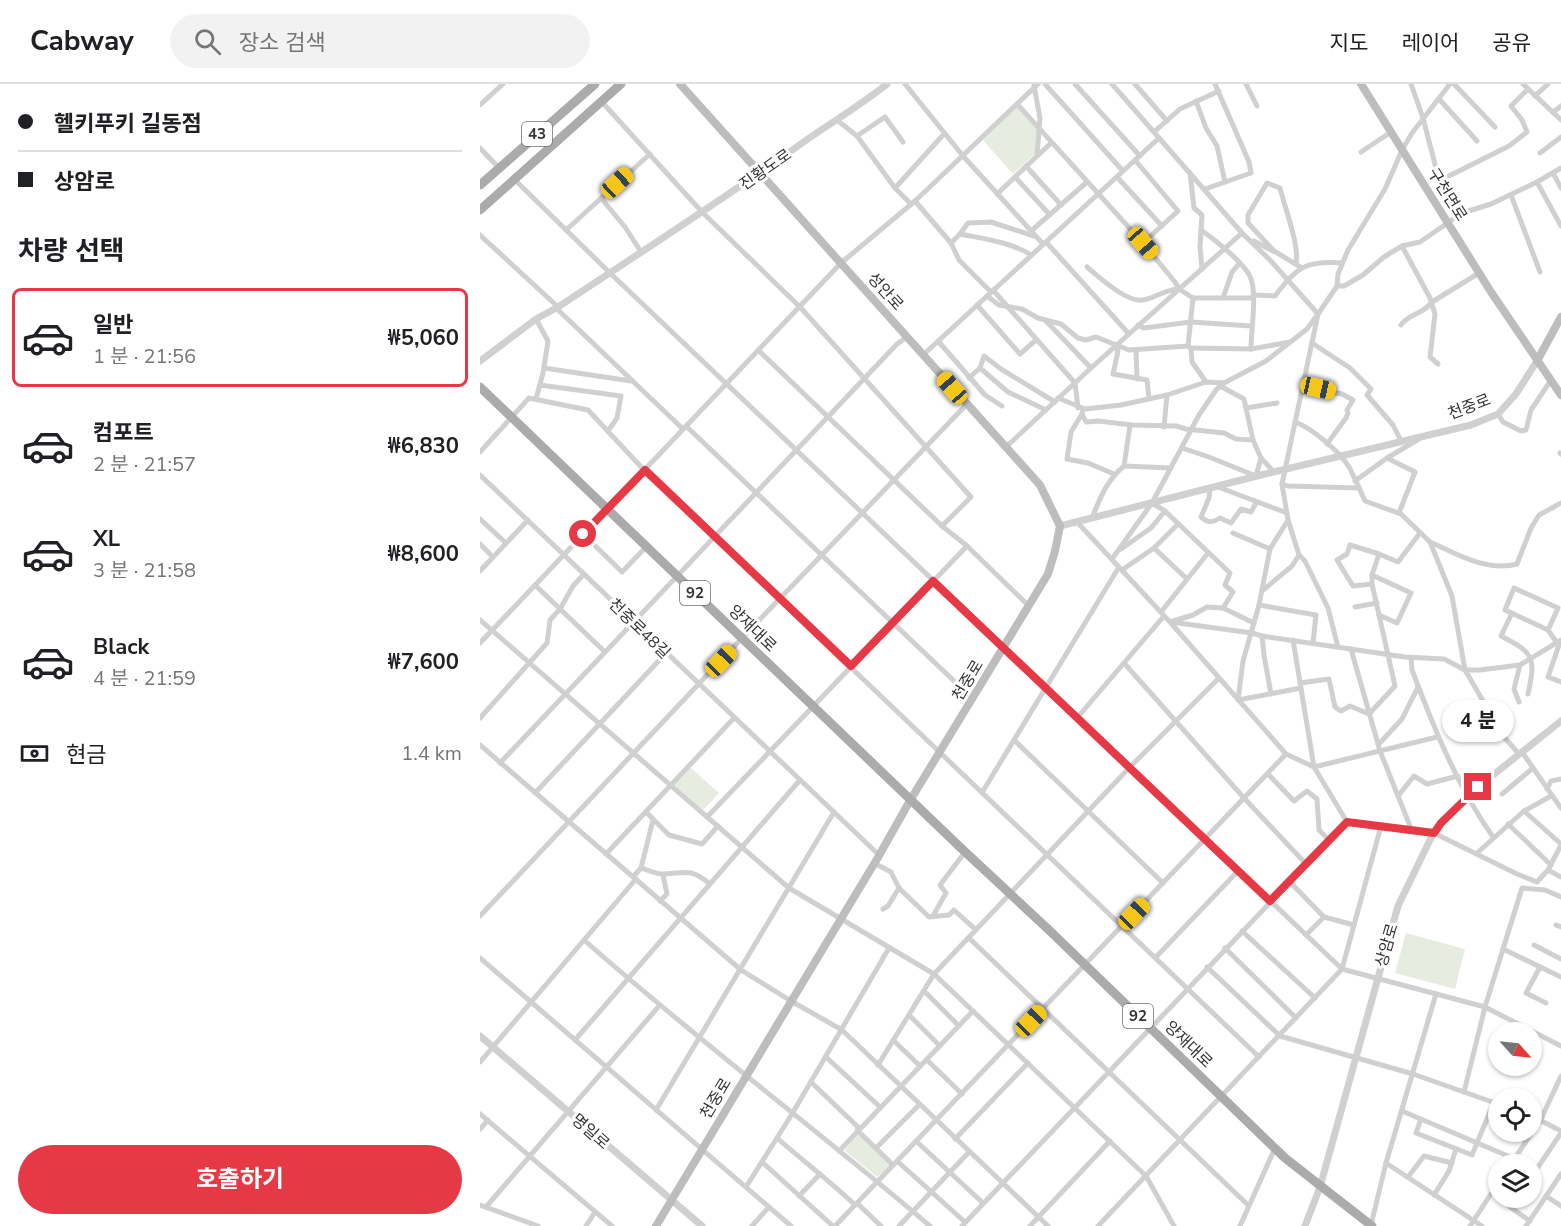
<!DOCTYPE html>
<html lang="ko">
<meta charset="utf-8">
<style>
:root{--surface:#fff;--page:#f2f2f2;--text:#202124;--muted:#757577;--line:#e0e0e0;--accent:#e63946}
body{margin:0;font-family:"Nunito Sans","Noto Sans KR",sans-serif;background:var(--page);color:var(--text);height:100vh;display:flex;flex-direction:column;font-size:22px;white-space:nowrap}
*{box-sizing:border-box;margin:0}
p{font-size:20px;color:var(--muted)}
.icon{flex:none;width:33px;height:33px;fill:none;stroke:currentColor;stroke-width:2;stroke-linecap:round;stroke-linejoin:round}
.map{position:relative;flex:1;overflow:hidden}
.details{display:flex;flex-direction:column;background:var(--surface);width:480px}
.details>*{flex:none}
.guide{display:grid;align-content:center;height:132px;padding:0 18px;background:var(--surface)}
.needle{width:39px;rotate:117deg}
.buttons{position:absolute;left:1008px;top:938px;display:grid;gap:12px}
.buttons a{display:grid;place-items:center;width:54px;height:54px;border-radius:50%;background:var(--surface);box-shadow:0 2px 4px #0004;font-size:30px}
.end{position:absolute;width:27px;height:27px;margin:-14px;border:8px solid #e63946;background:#fff;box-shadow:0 0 0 3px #fff}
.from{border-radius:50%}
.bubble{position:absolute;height:42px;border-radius:21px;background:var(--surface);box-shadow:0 2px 4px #0004;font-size:20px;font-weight:700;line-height:42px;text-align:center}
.car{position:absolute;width:18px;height:36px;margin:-18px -9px;border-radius:8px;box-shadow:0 0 4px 2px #0007;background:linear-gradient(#f5c518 24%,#345 0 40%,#f5c518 0 76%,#345 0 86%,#f5c518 0)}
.guide b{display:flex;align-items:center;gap:21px;height:57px;font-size:22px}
.guide b+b{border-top:2px solid var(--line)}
.guide i{width:15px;height:15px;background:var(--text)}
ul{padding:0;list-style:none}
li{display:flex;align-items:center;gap:18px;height:99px;margin:0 12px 9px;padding:0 6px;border:3px solid transparent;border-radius:9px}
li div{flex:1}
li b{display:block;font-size:22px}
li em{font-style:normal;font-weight:700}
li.active{border-color:var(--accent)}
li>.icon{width:54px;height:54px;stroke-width:1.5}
h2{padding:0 18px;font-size:27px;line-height:72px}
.pay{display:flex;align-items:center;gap:15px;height:66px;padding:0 18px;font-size:22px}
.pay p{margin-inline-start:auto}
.primary-button{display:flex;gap:12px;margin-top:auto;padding:12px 18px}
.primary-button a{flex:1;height:69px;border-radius:36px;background:var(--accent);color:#fff;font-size:24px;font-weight:700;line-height:69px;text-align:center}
header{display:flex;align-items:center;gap:36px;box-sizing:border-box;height:84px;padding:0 30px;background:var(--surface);border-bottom:2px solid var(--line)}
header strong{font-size:28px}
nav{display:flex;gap:33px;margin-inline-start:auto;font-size:21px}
.search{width:420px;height:54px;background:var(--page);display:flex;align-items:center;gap:15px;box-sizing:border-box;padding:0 21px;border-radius:33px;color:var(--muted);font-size:22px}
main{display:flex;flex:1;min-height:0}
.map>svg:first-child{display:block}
.park{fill:#e6ecdf}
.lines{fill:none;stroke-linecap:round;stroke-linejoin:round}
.minor{stroke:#d0d0d0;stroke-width:5}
.tertiary{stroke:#d0d0d0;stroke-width:7}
.secondary{stroke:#bdbdbd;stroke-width:8}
.primary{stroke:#ababab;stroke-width:9}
.route{stroke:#e63946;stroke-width:8}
.labels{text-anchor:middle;stroke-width:6;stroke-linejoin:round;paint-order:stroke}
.shield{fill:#fff;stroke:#707070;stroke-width:1.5}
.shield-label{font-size:15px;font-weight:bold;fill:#333}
.street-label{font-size:16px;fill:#333;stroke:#fff}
</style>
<header>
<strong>Cabway</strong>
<div class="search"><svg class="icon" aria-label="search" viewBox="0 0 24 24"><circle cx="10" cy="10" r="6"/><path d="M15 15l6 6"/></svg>장소 검색</div>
<nav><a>지도</a><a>레이어</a><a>공유</a></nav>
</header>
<main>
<section class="details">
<div class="guide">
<b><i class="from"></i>헬키푸키 길동점</b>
<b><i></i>상암로</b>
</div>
<h2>차량 선택</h2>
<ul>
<li class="active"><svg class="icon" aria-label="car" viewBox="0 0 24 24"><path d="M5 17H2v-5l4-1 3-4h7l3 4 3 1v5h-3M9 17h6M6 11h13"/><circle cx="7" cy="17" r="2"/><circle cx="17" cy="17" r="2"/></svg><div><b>일반</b><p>1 분 · 21:56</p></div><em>₩5,060</em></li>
<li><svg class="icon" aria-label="car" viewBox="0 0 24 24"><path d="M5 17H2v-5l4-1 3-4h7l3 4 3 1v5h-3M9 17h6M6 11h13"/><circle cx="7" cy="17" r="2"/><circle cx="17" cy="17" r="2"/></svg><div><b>컴포트</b><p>2 분 · 21:57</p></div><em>₩6,830</em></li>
<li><svg class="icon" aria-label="car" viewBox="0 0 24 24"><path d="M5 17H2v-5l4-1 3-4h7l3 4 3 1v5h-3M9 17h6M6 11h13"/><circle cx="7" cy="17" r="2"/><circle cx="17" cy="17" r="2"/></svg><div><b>XL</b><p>3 분 · 21:58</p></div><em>₩8,600</em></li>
<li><svg class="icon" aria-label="car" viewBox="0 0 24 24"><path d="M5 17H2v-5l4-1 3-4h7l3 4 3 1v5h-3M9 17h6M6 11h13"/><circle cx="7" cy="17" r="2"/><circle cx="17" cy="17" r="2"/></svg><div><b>Black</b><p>4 분 · 21:59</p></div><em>₩7,600</em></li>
</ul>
<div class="pay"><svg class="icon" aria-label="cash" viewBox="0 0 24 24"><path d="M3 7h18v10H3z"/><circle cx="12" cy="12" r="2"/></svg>현금<p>1.4 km</p></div>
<div class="primary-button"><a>호출하기</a></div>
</section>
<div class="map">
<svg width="1081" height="1142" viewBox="0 0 1081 1142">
<rect width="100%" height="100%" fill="#fff"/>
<!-- park -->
<g class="park">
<path d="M537,23L557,45L555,70L533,90L503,56Z"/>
<path d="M210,683L239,709L223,726L194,701Z"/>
<path d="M926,849L985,865L975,905L915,889Z"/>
<path d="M379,1050L411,1081L397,1093L364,1066Z"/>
</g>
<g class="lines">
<!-- minor -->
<g class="minor">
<path d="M425,0L483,72L563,160"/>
<path d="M565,0L643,87"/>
<path d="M595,0L660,72"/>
<path d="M632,0L762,149L791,177L838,230L827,245L786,277L744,299L736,306L719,331L672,419L632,475"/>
<path d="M655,0L687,37"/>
<path d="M766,0L777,22"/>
<path d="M931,0L943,34L957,88L982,129"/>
<path d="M974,0L1015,43"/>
<path d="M1043,0L1081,36"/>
<path d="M554,2L560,34L557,71"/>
<path d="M1055,12L1068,0"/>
<path d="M959,15L997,57"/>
<path d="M121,17L222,128L320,223L491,413L462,442"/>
<path d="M716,17L726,44L737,62L745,98"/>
<path d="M537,20L663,159L695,198L699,205"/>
<path d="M0,21L23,0"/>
<path d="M1073,28L1081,22"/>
<path d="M357,36L377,52L415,104L431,120"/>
<path d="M674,48L700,25L739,7"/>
<path d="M377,52L405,33L423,58"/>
<path d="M0,64L19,84"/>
<path d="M881,68L911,48"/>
<path d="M1060,69L1081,53"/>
<path d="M655,76L698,127L663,159"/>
<path d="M546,82L581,121"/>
<path d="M710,89L714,124L722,131L720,163L722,185"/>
<path d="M1073,89L1081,104"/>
<path d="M535,93L570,131"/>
<path d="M637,93L682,142"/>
<path d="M35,96L130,189L862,885L1005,923L1081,962"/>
<path d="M961,96L1029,62L1047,48L1042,36L1031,22L1048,5"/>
<path d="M1057,98L1081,142"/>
<path d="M415,104L464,50"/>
<path d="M725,105L771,89L769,78L735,0"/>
<path d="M517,110L571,59"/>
<path d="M1031,111L1060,188"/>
<path d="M121,114L145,143L161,168"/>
<path d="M435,117L471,159L479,176L511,208"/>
<path d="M86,146L170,70"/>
<path d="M721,146C734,155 767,181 771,195C777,212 771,246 771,265"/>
<path d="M551,147L607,98"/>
<path d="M480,150L488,139L511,138L554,152"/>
<path d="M0,151L78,223"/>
<path d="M774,157L793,167"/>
<path d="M566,158L649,250"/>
<path d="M471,159L480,150C504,155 531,158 551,171"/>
<path d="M922,162L950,214L955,230L950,273L958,280"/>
<path d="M816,179C820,163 804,121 800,104L787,99L768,131V139L794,167L822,184"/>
<path d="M607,183C619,193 647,219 663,216C676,214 686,205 699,205"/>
<path d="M857,202H864L883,191L904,173L922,162L940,158L982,129L1011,120L1057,98L1081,84"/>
<path d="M699,205L713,214H773"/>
<path d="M513,206L595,299L598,324"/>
<path d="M773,211L795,212C816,184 825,176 862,179"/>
<path d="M507,212L519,221L542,225L558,234L581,240L598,254L606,256L616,253L649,266L708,262"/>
<path d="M743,214L752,188L759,180"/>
<path d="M497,221L540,270L556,256"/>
<path d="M76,224L203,345"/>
<path d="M566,237L611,284"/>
<path d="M658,241L664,244L711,238L771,242"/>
<path d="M921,241C928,230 944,230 952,218L999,189"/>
<path d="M458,257L505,311L522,322"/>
<path d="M832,259L870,284L891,305L887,311L913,341L921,357"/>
<path d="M635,262L638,267L633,290L667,296L669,315"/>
<path d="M708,262L713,214"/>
<path d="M709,263L711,264L712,278L726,298"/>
<path d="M711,264L771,265L810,258"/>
<path d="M278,266L462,442L487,462L549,522"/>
<path d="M656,266L657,295"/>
<path d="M443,271L679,54"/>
<path d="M64,284L151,297"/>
<path d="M500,284L528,308L566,326"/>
<path d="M489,294L500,284L504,272L521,285L575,318"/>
<path d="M60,301L141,312L137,334L128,347"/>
<path d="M740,302L764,315L773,356L781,374L794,388"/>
<path d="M822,307L836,309L838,305L862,310L873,316L867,326L868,329L866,334L847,360"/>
<path d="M578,314L605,325L641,321L687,311L726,298L744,299"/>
<path d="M56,315L63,289L68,257L56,235"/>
<path d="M766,324L797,319"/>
<path d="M603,325L602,330L606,338L618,337L652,341L696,342L706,345L744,349L756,355L773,356"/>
<path d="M602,330L591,348L587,375L608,379L634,390"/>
<path d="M1018,330L1023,338L1041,347L1046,346L1051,326L1071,296"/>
<path d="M815,338C832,344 860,368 869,383C875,394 880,406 885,417L921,430L950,458L972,512L985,586L1024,653L1039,670"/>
<path d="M206,342L493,615"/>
<path d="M684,343L687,311"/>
<path d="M526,363L611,284L762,149"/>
<path d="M702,364L729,373L776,392L781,374"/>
<path d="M0,368L49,314L108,326L164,386L779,973"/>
<path d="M1080,369L1081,370"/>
<path d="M907,374L935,388L919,429"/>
<path d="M644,382L691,384"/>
<path d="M0,391L399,771"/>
<path d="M875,397L907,374L939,355"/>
<path d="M802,400L808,402L879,404"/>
<path d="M738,403L807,429"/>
<path d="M730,405L729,414L721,433C728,439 732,439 740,434L751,439L761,425L771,428L776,419"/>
<path d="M672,419L685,427L750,489L745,501L753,508L743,524"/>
<path d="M612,434C620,414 627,396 644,382L650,341"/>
<path d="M0,435L26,459"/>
<path d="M597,438L690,538L806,670L834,683L867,738"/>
<path d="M753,449L790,465"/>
<path d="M103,450L142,488L166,463"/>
<path d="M950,458C977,470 1006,488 1037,480L1051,444L1059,431L1081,419"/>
<path d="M0,460L13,473"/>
<path d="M674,464L707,495"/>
<path d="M641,465L671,444L685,427"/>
<path d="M819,471L825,477L848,524L858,563"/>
<path d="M642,486L674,464L698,440"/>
<path d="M0,487L48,436"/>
<path d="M892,491L931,509L917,539L899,531"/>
<path d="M892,500L873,502L857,476L867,470L870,461L899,470L918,478L940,449"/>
<path d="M55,501L125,568"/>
<path d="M782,507L812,482L819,471L808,436"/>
<path d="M779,521L836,531L833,559"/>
<path d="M875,523L897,519"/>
<path d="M681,528L728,469"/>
<path d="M1032,529L1021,552C1054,569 1056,573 1048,610"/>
<path d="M0,536L309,804L454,890L666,1092L694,1142"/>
<path d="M693,537L713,531L727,523L743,524L774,539"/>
<path d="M691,538L772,549L782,552L925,573L964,575L985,586H1000L1040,581L1081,556"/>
<path d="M1068,546L1078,524L1034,504L1025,526L1068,546L1077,559"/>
<path d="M782,552L784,571L791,610"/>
<path d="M813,556L834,683"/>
<path d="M1080,558L1068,593L1081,598"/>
<path d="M0,559L361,179L435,117L558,0"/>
<path d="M871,565L900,667L932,747"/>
<path d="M931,574L932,586C954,644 977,702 1013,753"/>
<path d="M644,579L764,714L826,780"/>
<path d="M820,599L849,595L855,623L861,627L870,622L889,630L915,602L892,500V491L899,470"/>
<path d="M821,604L758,616L763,577L779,521L790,465L808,436L802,400L838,230L857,202L858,190L868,166L905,105L922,66L932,49L970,0"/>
<path d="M1039,618L1034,605L1040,581"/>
<path d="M0,634L67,559L70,536L80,525L93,502L104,490"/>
<path d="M597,634L684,532"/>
<path d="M534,656L683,799"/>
<path d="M0,661L261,886L311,917L362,946L568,1142"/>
<path d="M898,661L922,635L938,603"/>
<path d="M1042,668L1081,724"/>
<path d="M20,679L417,260L427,253"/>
<path d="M834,683L957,653"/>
<path d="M788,690L814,717L827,707L837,715L839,746L849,756"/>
<path d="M1067,705L1071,697L1081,695"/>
<path d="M503,707L639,483"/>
<path d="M55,709L186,569"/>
<path d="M1022,710L1053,684"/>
<path d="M918,712L934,692L947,700L978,692"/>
<path d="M1044,727L1081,760"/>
<path d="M166,728L189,751L222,760L238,742"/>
<path d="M227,733L487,462"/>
<path d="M867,738L954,749L1037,790L1057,798L1068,786L1081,761"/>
<path d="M1028,740L1071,781"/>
<path d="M997,769L1044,727L1071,712"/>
<path d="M126,770L254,634"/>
<path d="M394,779L411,788L419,804L449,833L469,831L474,826L496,846"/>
<path d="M161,784C168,786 177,791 185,790C207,789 211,784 230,800"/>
<path d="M1068,786L1081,793"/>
<path d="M153,793L161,784L173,736"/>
<path d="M809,797L844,833L874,841"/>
<path d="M180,817L187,810L183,791"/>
<path d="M403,825L408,822L419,804"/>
<path d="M0,832L262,554L487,320"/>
<path d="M453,832L466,809L460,801L485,768"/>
<path d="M1076,841L1081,843"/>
<path d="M762,847L835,914"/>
<path d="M826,851L844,833"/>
<path d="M489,854L769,1122"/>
<path d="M104,856C216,955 336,1045 450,1142"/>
<path d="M1054,861L1081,875"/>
<path d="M745,864L816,934"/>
<path d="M1023,865L1081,893"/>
<path d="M676,873L758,787"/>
<path d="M0,874L311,1142"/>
<path d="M727,883L800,952L933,990L1018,1020"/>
<path d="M1060,883L1046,909L1066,919"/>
<path d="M444,907L479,942"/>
<path d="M429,931L460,962"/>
<path d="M95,956L320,696"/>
<path d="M413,956L440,982"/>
<path d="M346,973L400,1023"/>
<path d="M447,976L482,1010"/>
<path d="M0,978L156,795"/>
<path d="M398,981L454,890L650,683L739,594"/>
<path d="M331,998L379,1044"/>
<path d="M984,1008L1005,923L1042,804L1065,806L1081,813"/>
<path d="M176,1026L354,728"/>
<path d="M922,1027L1035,1075"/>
<path d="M0,1030L132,1142"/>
<path d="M1052,1032L1081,1047"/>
<path d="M941,1035L936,1049L992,1071L1014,1018"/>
<path d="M0,1045L8,1036"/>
<path d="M377,1046L413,1081"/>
<path d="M297,1054C323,1077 350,1097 375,1121"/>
<path d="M475,1055L548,979"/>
<path d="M436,1057L503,1119"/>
<path d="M396,1064L439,1021"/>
<path d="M359,1067L493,927"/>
<path d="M417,1077L485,1138"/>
<path d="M282,1078L353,1142"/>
<path d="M906,1079L1002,1142"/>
<path d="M1031,1080L1061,1035L1081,992"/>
<path d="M1052,1092L1081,1049"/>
<path d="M928,1093L944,1072L972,1079"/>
<path d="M266,1103L312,1030L409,864"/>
<path d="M954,1111L969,1087L976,1065"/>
<path d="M319,1112L340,1090"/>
<path d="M1066,1112L1081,1122"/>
<path d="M1037,1113L1030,1123L1050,1137"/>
<path d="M377,1119L401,1142"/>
<path d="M0,1121L58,1142"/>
<path d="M6,1123L179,922"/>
<path d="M891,1141L906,1079L956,910"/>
<path d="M106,1142L115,1128"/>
<path d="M272,1142L289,1123"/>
<path d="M355,1142L806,670"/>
<path d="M419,1142L489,1068"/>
<path d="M482,1142L867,738"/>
<path d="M550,1142L630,1057"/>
<path d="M618,1142L862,885L901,742"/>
<path d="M760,1142L795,1064"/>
<path d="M990,1142L1018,1099"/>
<path d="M1046,1142L1081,1090"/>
</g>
<!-- tertiary -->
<g class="tertiary">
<path d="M0,277L56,235L78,223C161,168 244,115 325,57C352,38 381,21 407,0"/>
<path d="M580,442L781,391L991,341L1018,330L1036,310L1057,277"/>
<path d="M0,952L222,1142"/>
<path d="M825,1142L840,1103L918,822L950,756L961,739L998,703L1081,637"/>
</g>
<!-- secondary -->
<g class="secondary">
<path d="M881,0L1011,208L1081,311"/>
<path d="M1057,277L1081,233"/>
<path d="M176,1142L397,775L431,715L568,490L575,467L580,442L560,401L200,0"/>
</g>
<!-- primary -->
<g class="primary">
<path d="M0,101L115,0"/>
<path d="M0,126L141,0"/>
<path d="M0,303L482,765L570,847L805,1074L892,1142"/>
</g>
</g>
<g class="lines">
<!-- route -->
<path class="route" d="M103,450L165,386L371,582L453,497L790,817L867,738L954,749L961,739L998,703"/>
</g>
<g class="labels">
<!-- shield labels -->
<g class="shield">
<rect x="42" y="38" width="30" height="24" rx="4.5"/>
<rect x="200" y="497" width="30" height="24" rx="4.5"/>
<rect x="643" y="920" width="30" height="24" rx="4.5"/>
</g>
<g class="shield-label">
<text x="57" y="55">43</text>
<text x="215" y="514">92</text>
<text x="658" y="937">92</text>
</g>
<!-- street labels -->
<g class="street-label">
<text transform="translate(285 85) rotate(-35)" y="6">진황도로</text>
<text transform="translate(968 110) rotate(58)" y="6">구천면로</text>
<text transform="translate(406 207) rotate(48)" y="6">성안로</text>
<text transform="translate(989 322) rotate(-21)" y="6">천중로</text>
<text transform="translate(160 544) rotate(44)" y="6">천중로48길</text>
<text transform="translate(273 544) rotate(44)" y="6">양재대로</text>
<text transform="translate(487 596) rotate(-59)" y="6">천중로</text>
<text transform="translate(906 861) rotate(-74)" y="6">상암로</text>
<text transform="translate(709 960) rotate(44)" y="6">양재대로</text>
<text transform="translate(235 1014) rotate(-59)" y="6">천중로</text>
<text transform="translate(111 1047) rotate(41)" y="6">명일로</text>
</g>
</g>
</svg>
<div class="buttons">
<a><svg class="needle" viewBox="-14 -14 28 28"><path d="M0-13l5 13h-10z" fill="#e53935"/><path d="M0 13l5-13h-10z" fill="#757577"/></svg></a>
<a><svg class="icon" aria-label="locate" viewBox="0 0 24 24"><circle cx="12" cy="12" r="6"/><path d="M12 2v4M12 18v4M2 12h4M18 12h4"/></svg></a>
<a><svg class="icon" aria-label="layers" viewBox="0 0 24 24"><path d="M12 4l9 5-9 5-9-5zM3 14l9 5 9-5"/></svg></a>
</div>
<i class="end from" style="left:103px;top:450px"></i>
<i class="end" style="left:998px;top:703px"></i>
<div class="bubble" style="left:962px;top:616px;width:72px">4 분</div>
<i class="car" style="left:137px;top:99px;rotate:47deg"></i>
<i class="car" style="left:663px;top:159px;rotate:139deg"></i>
<i class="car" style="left:472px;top:304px;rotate:319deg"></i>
<i class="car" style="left:838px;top:304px;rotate:103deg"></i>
<i class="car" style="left:241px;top:577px;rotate:44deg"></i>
<i class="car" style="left:654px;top:830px;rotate:44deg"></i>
<i class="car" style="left:551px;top:937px;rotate:44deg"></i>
</div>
</main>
